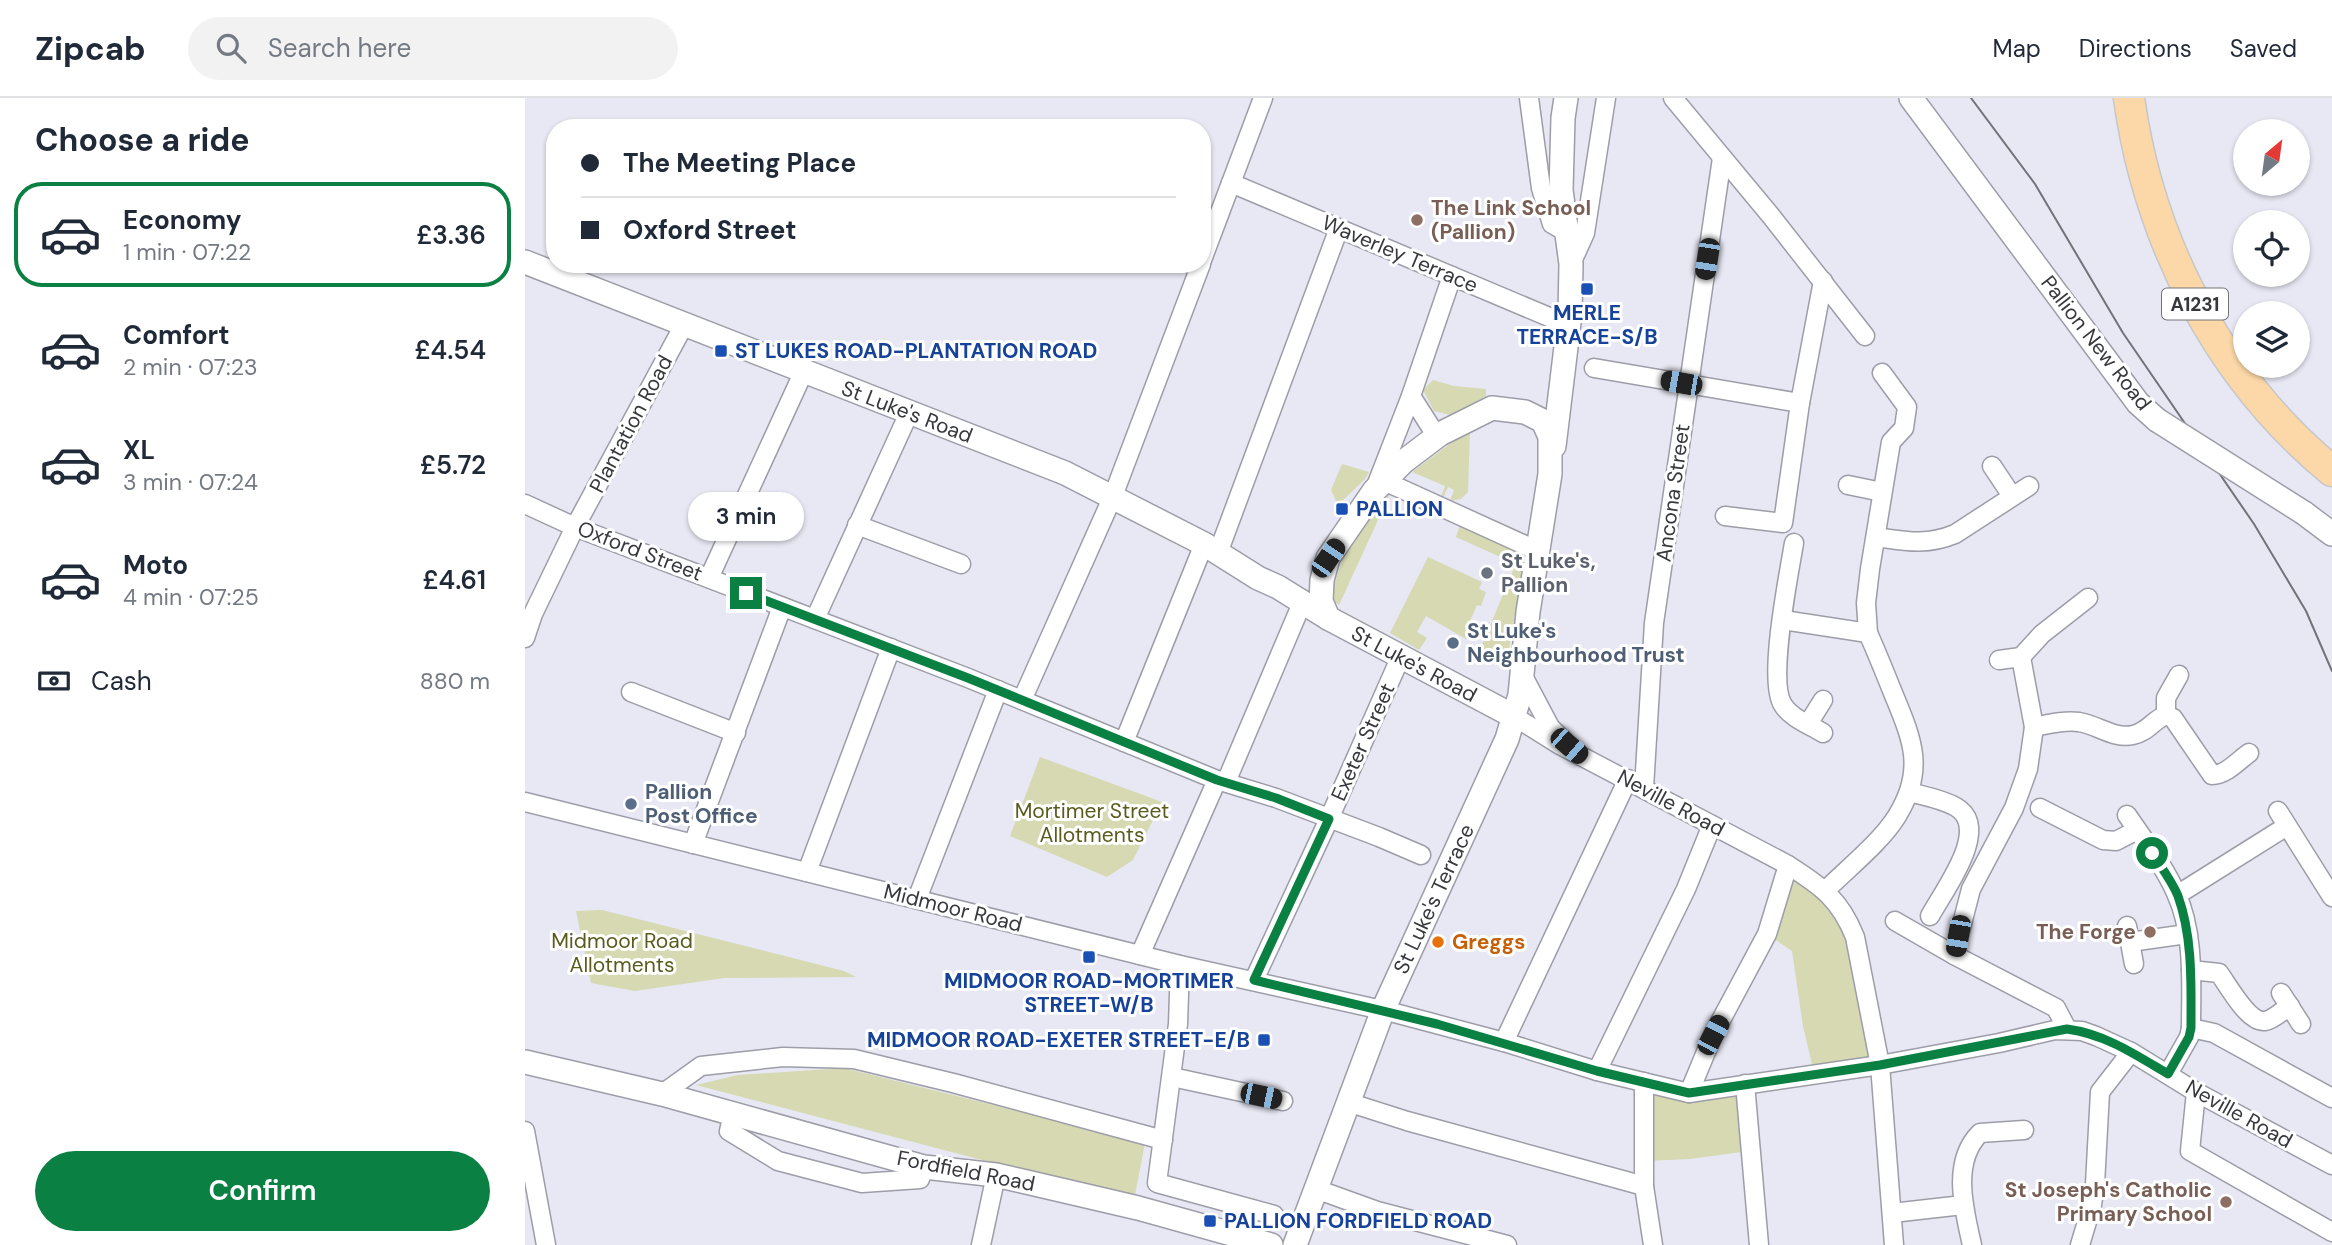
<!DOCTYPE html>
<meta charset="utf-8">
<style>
:root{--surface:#fff;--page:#f2f2f3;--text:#1f2937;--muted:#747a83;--line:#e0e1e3;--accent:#0b8043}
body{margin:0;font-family:"DM Sans",sans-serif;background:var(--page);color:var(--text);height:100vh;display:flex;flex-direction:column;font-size:26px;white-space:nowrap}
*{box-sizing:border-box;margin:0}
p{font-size:23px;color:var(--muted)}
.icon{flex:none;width:38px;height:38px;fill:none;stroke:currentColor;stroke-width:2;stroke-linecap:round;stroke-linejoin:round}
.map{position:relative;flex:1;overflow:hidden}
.sheet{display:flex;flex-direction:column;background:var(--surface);width:525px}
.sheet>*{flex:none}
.banner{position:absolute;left:21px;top:21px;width:665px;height:154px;border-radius:28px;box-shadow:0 2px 5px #0004;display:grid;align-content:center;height:154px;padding:0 35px;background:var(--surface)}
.needle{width:46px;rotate:29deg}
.controls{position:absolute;left:1708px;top:21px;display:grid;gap:14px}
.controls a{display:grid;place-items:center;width:77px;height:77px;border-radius:50%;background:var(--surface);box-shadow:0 2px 5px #0004;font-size:35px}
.end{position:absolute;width:32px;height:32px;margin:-16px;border:9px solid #0b8043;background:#fff;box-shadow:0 0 0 4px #fff}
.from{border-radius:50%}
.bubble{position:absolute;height:49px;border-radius:24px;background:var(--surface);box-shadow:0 2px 5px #0004;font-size:23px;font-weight:600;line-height:49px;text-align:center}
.car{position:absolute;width:21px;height:42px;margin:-21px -10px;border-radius:9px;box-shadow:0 0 5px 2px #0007;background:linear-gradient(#222 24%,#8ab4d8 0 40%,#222 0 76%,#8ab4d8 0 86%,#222 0)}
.banner b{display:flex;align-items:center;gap:24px;height:66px;font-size:26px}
.banner b+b{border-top:2px solid var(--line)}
.banner i{width:18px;height:18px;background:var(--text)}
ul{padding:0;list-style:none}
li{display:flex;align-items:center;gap:21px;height:105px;margin:0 14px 10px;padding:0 21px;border:4px solid transparent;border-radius:28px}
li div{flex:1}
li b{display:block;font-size:26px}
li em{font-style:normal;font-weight:600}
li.selected{border-color:var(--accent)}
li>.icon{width:63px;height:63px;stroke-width:1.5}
h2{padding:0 35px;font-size:32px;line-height:84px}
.pay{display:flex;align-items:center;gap:18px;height:77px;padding:0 35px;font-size:26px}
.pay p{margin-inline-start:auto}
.cta{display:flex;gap:14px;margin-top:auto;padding:14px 35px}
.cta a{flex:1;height:80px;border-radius:42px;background:var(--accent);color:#fff;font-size:28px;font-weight:600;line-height:80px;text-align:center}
header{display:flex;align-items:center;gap:42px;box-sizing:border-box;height:98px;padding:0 35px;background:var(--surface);border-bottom:2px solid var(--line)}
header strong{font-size:33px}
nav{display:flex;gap:38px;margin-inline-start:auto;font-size:24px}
.search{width:490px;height:63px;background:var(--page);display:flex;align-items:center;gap:18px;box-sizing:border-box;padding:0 24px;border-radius:38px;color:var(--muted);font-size:26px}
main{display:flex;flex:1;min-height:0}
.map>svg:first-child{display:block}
.green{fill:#d6d9b1}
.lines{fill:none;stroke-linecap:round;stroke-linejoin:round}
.minor-casing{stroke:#9c9da8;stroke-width:21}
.tertiary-casing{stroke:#9c9da8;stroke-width:26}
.trunk-casing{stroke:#c7c7c8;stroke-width:33}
.minor{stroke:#fff;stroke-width:18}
.tertiary{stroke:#fff;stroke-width:23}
.trunk{stroke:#fcd8a8;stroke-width:30}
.tram{stroke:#727379;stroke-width:2}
.tertiary-bridge-casing{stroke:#9c9da8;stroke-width:26;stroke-linecap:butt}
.tertiary-bridge{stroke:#fff;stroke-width:23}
.route{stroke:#0b8043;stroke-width:9}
.education-dot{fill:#8d6e63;stroke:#fff;stroke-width:2.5}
.transit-dot{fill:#1a4fb4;stroke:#fff;stroke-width:2.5}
.worship-dot{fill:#6b7280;stroke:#fff;stroke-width:2.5}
.service-dot{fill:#5c6f8a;stroke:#fff;stroke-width:2.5}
.food-dot{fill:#e8710a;stroke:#fff;stroke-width:2.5}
.labels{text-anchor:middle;stroke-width:6;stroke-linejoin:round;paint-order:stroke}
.shield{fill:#fff;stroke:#737476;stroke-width:2}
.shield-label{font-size:19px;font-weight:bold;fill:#37383c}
.education-label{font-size:21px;font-weight:bold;fill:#785e54;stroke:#fff;text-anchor:end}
.street-label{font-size:21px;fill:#37383c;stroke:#fff}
.transit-label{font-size:21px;font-weight:bold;fill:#164399;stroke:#fff;text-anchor:start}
.worship-label{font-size:21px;font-weight:bold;fill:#5b616d;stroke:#fff;text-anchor:start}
.service-label{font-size:21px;font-weight:bold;fill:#4e5e75;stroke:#fff;text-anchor:start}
.park-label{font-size:21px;fill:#5a5b1d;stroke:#fff}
.food-label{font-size:21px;font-weight:bold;fill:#c56008;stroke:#fff;text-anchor:start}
</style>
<header>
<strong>Zipcab</strong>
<div class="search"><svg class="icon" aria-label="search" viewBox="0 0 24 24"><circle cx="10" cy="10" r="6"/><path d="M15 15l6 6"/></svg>Search here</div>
<nav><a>Map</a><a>Directions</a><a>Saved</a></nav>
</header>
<main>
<section class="sheet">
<h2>Choose a ride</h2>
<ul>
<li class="selected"><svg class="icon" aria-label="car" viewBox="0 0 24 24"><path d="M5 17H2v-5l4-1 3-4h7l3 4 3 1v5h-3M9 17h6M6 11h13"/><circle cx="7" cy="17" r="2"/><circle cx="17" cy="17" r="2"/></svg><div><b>Economy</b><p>1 min · 07:22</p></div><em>£3.36</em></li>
<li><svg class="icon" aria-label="car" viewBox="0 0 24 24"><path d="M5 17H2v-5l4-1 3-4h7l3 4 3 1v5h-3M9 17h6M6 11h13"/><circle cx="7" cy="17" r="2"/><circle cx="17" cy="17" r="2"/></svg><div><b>Comfort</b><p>2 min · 07:23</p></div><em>£4.54</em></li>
<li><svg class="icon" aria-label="car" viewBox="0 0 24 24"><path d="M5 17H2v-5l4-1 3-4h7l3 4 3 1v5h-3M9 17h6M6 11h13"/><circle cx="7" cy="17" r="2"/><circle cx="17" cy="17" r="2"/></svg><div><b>XL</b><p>3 min · 07:24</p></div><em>£5.72</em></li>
<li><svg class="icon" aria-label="car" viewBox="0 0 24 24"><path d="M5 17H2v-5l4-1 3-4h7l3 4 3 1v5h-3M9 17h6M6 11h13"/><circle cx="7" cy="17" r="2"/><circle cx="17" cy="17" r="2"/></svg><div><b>Moto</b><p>4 min · 07:25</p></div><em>£4.61</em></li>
</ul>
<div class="pay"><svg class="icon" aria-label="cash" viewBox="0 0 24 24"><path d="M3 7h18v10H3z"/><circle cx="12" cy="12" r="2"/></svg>Cash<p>880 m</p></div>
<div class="cta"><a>Confirm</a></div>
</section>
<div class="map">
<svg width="1807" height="1147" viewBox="0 0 1807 1147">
<rect width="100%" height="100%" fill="#e7e8f3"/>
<!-- green -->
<g class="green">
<path d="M908,282L929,288L961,291V298L925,317L909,313L898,292Z"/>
<path d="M945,331L943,394L936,401L925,403L929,392L923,389L918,400L916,399L920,388L887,374Z"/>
<path d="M817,366L844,374L840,381L813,407L806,392Z"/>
<path d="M865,396L814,507L805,499L819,458L842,419Z"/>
<path d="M935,427L1001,454L983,556L980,562L956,549L991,466L931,439Z"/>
<path d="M903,459L957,484L954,491L961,494L956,508L952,507L945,523L948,526L941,541L901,518L892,534L902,540L894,552L865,535Z"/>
<path d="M515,659L637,704L608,762L582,779L485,738Z"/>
<path d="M1263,767L1316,811L1355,967L1289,975L1278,928L1267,853L1242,836Z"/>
<path d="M77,812L319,873L331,879L199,880L110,893L66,885L51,813Z"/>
<path d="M319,970L620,1045L609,1102L171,987L213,977Z"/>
<path d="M1119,984L1220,986L1224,1053L1165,1061L1120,1063Z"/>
</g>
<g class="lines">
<defs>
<g id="minor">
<path d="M1004,0L1016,90L1027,126L1041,134"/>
<path d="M1148,0L1246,118L1340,238"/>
<path d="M706,85L1043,227"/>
<path d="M677,162L738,0"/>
<path d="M1046,166L1060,135L1081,0"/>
<path d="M1069,270L1275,305"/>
<path d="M886,298L907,331L915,336"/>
<path d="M1467,368L1487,398"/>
<path d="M859,383L1013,453"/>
<path d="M1323,387L1357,394"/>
<path d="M851,388L886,298L927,178"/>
<path d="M0,406L50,429L443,580L692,682L751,700L854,739L896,757"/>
<path d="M1200,418L1258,425L1275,305L1298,183"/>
<path d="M332,427L436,466"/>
<path d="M1351,439C1380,443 1401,448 1430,436L1504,388"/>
<path d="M1269,445C1264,476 1242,583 1258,607C1266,620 1285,627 1298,635"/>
<path d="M693,455L814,130"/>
<path d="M184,480L279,273"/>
<path d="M290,521L384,315"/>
<path d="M1258,522L1343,535"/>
<path d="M0,540L8,516L50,429L159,227"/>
<path d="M1474,562L1496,559"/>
<path d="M998,578L1025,629L1039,643"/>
<path d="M106,594L211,635"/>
<path d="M497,602L588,398L676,166"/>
<path d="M1641,617V600L1654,577"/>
<path d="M990,619L1035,647L1263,767C1296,788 1315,801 1330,839L1355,967L1369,1147"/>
<path d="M1283,626L1298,602"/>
<path d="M1509,629C1524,626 1539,622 1554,624C1573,627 1588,641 1608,637C1623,634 1628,622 1641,617L1648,620L1687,677C1701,677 1713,663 1724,655"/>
<path d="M599,644L679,446"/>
<path d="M701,684L777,505"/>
<path d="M1119,690L1129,525L1197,60"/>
<path d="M1384,694C1399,698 1417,701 1431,709C1467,730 1419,792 1405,818"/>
<path d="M0,704L655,867L866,914L979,944L1072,973L1164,995L1355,967L1474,945L1530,932L1557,933L1571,938L1606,954L1671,994L1807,1067"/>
<path d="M1515,710L1578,742L1591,743L1612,732"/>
<path d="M1753,713L1807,799"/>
<path d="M1602,717C1619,742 1639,768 1651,795C1670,836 1666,887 1666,930L1664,939L1643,976"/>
<path d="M168,746L257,509"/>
<path d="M282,774L366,550"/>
<path d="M1301,792C1323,770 1356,744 1372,718C1401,671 1387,641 1368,595C1360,575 1352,555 1343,535L1341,505L1345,471L1366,344L1379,330L1382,309L1357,275"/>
<path d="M1652,797L1762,728"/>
<path d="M392,801L473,592"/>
<path d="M1370,823L1429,857L1531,910L1542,931"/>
<path d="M1602,828L1609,866"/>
<path d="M1605,844L1662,836"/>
<path d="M615,857L692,682"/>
<path d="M1429,857L1446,791L1489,710L1503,671L1509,629L1496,559L1517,536L1563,500"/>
<path d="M655,867L653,926L632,1085L749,1117"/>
<path d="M1666,872L1694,875C1703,887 1723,925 1740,923C1748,922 1758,912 1765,908"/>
<path d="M729,882L804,721L876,558"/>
<path d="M1756,895L1776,926"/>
<path d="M1666,930L1689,935L1807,1000"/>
<path d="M979,944L1103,681"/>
<path d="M1072,973L1161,791L1187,727"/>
<path d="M647,979L758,1003"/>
<path d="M1119,984V1088L1128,1147"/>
<path d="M1220,986L1234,1147"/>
<path d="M1671,994L1665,1053L1807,1134"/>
<path d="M1164,995L1188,937L1242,836L1263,767"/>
<path d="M137,996L176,968L258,959L329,961L428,985L638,1042"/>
<path d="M835,1008L882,1023L1119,1088"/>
<path d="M208,1016L204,1033L253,1063L337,1085L395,1081L399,1069"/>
<path d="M0,1033L21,1147"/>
<path d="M802,1095L852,1113L982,1147"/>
<path d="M1367,1115L1438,1107"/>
<path d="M456,1147L471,1077"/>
<path d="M1447,1147C1439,1111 1426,1064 1455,1035L1499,1032"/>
<path d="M1555,1147L1567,1107L1570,1086L1575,994L1606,954"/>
</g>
<g id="tertiary">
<path d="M1386,0L1613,305L1632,322"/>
<path d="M0,164L540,375L679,446L733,480L753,489L803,520L990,619"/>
<path d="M1029,348L1045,216L1046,166L1036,92L1038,20L1041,0"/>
<path d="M1779,415L1807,436"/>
<path d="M0,964L137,996L399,1069L471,1077L497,1083L613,1110L746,1147"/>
<path d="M770,1147L858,912L982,641L995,597L1003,514L1025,376V339L1018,323L1000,314L967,310L915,336L878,364L849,393L803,460L797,482L796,503L803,520"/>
</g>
<path id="trunk" d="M1604,0C1624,144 1694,280 1807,373"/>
</defs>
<!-- minor casing -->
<use href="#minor" class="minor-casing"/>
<!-- tertiary casing -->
<use href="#tertiary" class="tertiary-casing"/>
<!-- trunk casing -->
<use href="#trunk" class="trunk-casing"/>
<!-- minor -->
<use href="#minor" class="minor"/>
<!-- tertiary -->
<use href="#tertiary" class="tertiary"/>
<!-- trunk -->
<use href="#trunk" class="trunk"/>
<!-- tram -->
<path class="tram" d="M1446,0L1510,86L1598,235L1729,426L1781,513L1807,573"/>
<defs>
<path id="tertiary-bridge" d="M1632,322L1779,415"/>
</defs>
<!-- tertiary-bridge casing -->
<use href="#tertiary-bridge" class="tertiary-bridge-casing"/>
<!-- tertiary-bridge -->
<use href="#tertiary-bridge" class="tertiary-bridge"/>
</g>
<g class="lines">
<!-- route -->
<path class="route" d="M221,495L443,580L692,682L751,700L804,721L729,882L912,926L1072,973L1164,995L1355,967L1542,931C1580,936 1611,957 1643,976L1664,939L1666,930C1666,887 1668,840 1653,798C1647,783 1636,769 1627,755"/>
</g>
<!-- markers -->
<g class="education-dot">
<circle cx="892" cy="122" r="7"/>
<circle cx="1625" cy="834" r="7"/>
<circle cx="1701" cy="1104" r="7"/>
</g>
<g class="transit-dot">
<rect x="1055" y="184" width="14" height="14" rx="3.5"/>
<rect x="189" y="246" width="14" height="14" rx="3.5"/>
<rect x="810" y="404" width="14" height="14" rx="3.5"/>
<rect x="557" y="852" width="14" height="14" rx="3.5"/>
<rect x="732" y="935" width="14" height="14" rx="3.5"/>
<rect x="678" y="1116" width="14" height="14" rx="3.5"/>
</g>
<circle class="worship-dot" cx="962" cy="475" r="7"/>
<g class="service-dot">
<circle cx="928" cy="545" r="7"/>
<circle cx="106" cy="706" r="7"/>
</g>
<circle class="food-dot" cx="913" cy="844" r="7"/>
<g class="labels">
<!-- shield labels -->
<rect class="shield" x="1637" y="190.5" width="66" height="31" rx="5"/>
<g class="shield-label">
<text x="1670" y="213">A1231</text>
</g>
<!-- education labels -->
<g class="education-label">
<text x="906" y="117" text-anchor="start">The Link School<tspan x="906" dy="24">(Pallion)</tspan></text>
<text x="1611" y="841">The Forge</text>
<text x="1687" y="1099">St Joseph's Catholic<tspan x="1687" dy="24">Primary School</tspan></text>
</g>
<!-- street labels -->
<g class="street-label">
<text transform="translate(875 156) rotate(23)" y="7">Waverley Terrace</text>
<text transform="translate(1571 245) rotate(52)" y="7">Pallion New Road</text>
<text transform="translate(382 314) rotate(21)" y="7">St Luke's Road</text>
<text transform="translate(106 326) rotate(-62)" y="7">Plantation Road</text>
<text transform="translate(1148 395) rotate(-82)" y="7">Ancona Street</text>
<text transform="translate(115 453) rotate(21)" y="7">Oxford Street</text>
<text transform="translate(889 566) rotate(28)" y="7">St Luke's Road</text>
<text transform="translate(838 644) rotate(-66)" y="7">Exeter Street</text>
<text transform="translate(1146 705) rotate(28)" y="7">Neville Road</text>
<text transform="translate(909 801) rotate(-65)" y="7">St Luke's Terrace</text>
<text transform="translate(428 810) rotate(14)" y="7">Midmoor Road</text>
<text transform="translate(1714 1016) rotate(29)" y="7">Neville Road</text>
<text transform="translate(441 1073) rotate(11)" y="7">Fordfield Road</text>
</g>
<!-- transit labels -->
<g class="transit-label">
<text x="1062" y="222" text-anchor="middle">MERLE<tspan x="1062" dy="24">TERRACE-S/B</tspan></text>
<text x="210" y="260">ST LUKES ROAD-PLANTATION ROAD</text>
<text x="831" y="418">PALLION</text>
<text x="564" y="890" text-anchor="middle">MIDMOOR ROAD-MORTIMER<tspan x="564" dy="24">STREET-W/B</tspan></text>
<text x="725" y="949" text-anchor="end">MIDMOOR ROAD-EXETER STREET-E/B</text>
<text x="699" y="1130">PALLION FORDFIELD ROAD</text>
</g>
<!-- worship labels -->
<g class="worship-label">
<text x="976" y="470">St Luke's,<tspan x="976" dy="24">Pallion</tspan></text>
</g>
<!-- service labels -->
<g class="service-label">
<text x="942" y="540">St Luke's<tspan x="942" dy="24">Neighbourhood Trust</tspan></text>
<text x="120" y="701">Pallion<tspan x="120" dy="24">Post Office</tspan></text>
</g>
<!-- park labels -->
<g class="park-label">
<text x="567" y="720">Mortimer Street<tspan x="567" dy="24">Allotments</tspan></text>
<text x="97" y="850">Midmoor Road<tspan x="97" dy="24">Allotments</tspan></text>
</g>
<!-- food labels -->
<g class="food-label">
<text x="927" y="851">Greggs</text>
</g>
</g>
</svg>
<div class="controls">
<a><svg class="needle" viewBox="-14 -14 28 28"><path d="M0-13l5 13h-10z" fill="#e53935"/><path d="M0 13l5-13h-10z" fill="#747a83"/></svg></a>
<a><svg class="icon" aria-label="locate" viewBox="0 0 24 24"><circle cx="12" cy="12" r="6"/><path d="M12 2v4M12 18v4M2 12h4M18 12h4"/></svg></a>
<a><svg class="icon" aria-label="layers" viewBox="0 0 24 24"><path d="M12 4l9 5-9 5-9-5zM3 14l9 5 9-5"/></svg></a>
</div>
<i class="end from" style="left:1627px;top:755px"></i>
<i class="end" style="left:221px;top:495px"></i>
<div class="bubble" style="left:163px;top:394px;width:116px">3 min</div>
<i class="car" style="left:1182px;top:161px;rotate:189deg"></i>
<i class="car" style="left:1156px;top:285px;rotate:280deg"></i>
<i class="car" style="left:803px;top:460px;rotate:34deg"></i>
<i class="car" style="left:1044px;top:648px;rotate:131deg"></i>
<i class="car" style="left:1433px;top:838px;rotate:190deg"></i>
<i class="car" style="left:1188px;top:937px;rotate:28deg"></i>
<i class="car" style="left:736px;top:998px;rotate:102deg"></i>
<div class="banner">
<b><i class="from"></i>The Meeting Place</b>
<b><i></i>Oxford Street</b>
</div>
</div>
</main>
